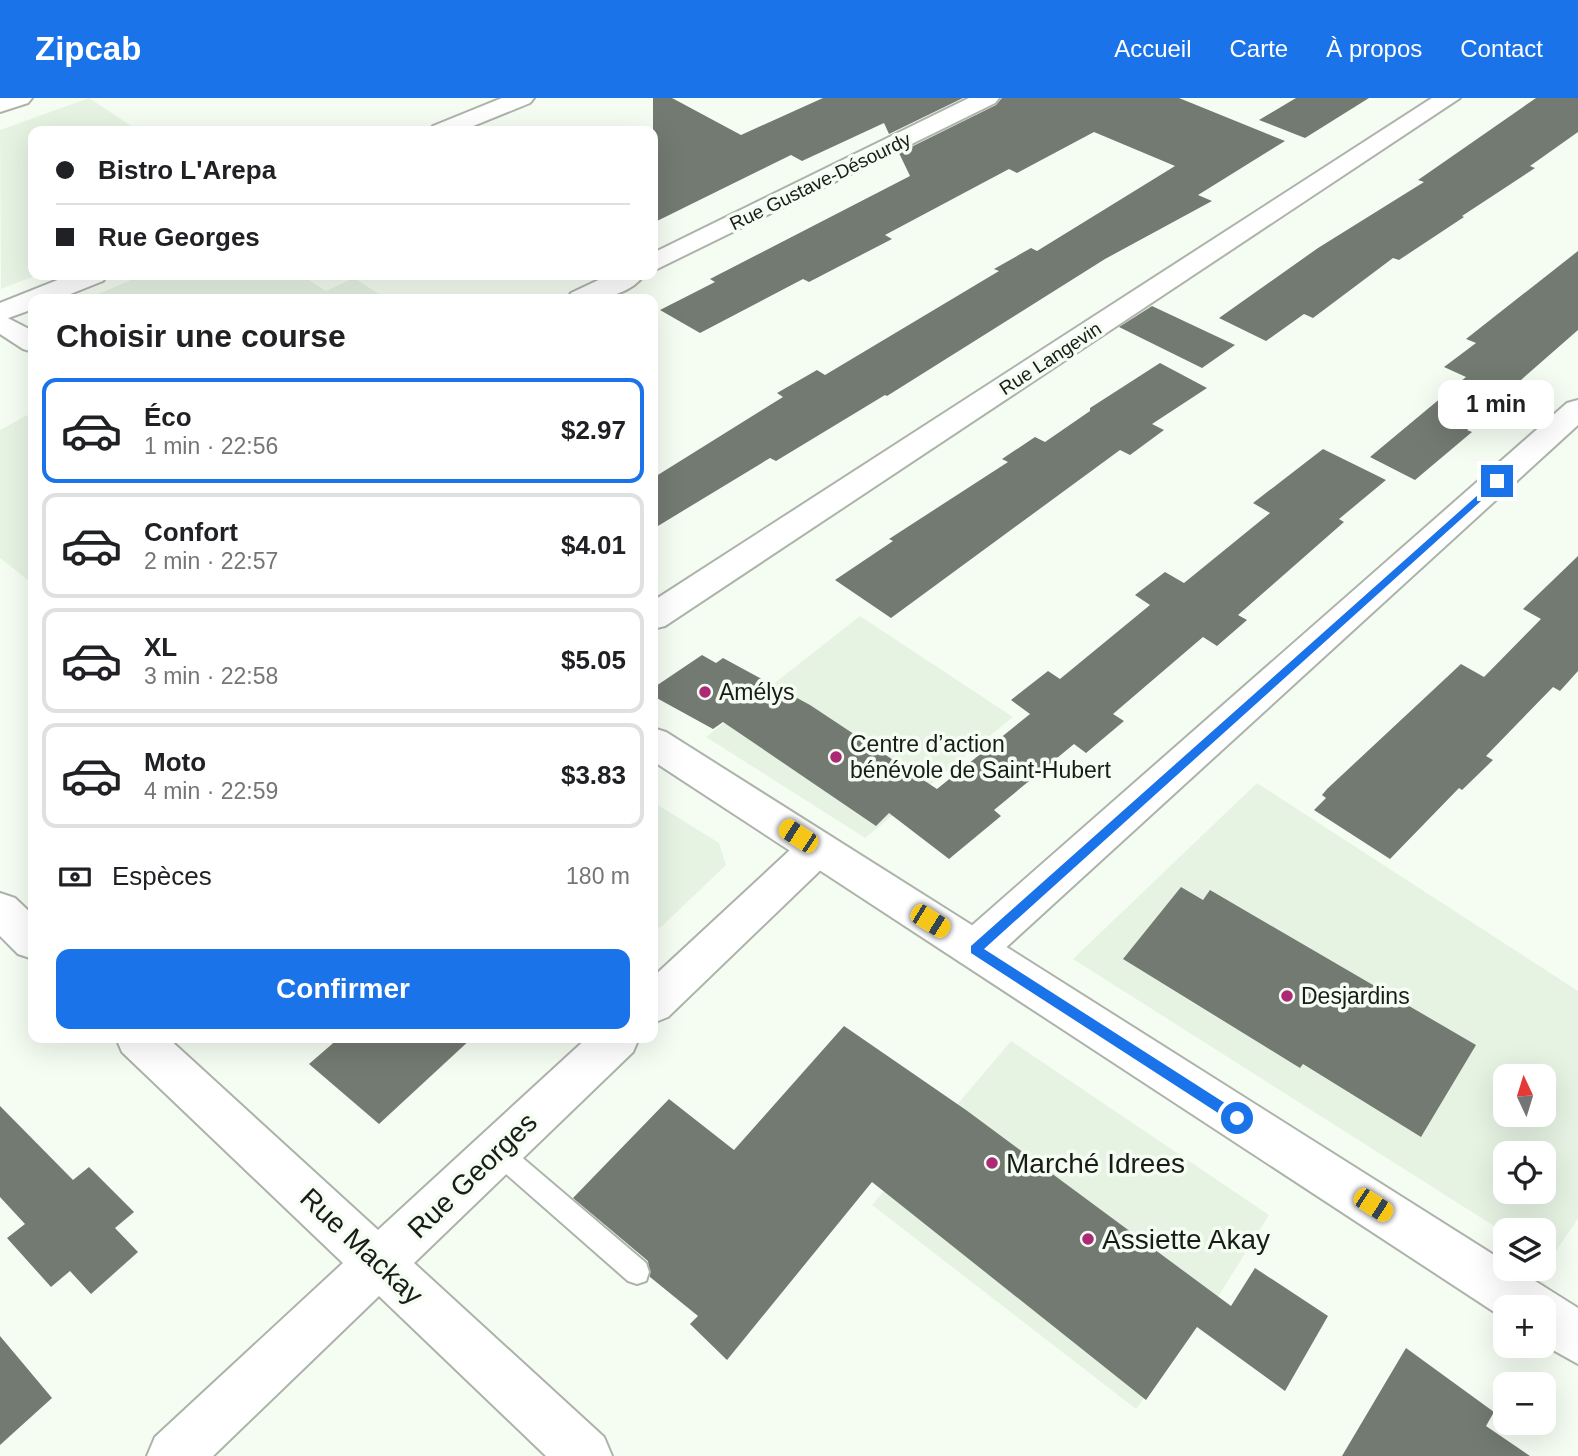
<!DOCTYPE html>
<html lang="fr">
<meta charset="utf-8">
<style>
:root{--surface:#fff;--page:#f2f2f2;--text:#202124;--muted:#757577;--line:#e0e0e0;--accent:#1a73e8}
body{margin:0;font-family:Helvetica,sans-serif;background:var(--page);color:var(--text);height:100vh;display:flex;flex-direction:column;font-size:26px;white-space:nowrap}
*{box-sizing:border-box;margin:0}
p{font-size:23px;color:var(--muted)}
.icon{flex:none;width:38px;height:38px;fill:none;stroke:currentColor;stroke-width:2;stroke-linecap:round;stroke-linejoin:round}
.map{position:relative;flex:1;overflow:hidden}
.sheet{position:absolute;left:28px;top:196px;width:630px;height:749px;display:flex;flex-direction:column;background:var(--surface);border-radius:14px;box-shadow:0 7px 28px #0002}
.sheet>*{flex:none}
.banner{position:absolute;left:28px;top:28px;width:630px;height:154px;border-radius:14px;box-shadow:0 7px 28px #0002;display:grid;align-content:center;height:154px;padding:0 28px;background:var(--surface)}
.needle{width:46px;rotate:356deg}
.controls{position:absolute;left:1493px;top:966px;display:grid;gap:14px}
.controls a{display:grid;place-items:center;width:63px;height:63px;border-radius:14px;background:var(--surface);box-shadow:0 7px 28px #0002;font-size:35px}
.end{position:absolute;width:32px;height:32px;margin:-16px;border:9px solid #1a73e8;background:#fff;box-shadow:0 0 0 4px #fff}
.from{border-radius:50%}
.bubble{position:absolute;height:49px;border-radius:14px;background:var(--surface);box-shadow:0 7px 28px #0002;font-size:23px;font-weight:700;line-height:49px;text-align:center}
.car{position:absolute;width:21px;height:42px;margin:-21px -10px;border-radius:9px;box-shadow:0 0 5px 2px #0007;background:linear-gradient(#f5c518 24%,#345 0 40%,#f5c518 0 76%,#345 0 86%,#f5c518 0)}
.banner b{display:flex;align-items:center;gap:24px;height:66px;font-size:26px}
.banner b+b{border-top:2px solid var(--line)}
.banner i{width:18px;height:18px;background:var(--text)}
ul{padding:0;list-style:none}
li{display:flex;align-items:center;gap:21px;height:105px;margin:0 14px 10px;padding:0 14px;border:4px solid var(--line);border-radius:14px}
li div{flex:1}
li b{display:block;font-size:26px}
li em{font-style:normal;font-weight:700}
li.active{border-color:var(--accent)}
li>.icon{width:63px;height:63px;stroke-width:1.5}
h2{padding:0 28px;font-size:32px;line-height:84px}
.pay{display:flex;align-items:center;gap:18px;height:77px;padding:0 28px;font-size:26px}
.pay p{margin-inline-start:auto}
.button{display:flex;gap:14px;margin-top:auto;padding:14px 28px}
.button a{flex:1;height:80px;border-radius:14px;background:var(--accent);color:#fff;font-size:28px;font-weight:700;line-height:80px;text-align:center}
header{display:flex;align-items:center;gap:42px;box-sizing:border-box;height:98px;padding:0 35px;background:var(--accent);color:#fff}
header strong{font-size:33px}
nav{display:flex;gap:38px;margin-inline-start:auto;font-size:24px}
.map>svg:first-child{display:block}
.built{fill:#e6f3e3;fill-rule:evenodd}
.building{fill:#737a72}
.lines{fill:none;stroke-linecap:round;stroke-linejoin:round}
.lane-casing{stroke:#acb3aa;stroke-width:4}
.street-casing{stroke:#acb3aa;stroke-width:4}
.secondary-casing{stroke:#acb3aa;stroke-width:4}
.lane{fill:#fff;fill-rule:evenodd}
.street{fill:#fff;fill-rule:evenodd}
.secondary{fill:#fff;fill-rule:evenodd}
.route{fill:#1a73e8}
.poi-dot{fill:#ab2975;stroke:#f5fdf3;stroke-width:2.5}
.labels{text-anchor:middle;stroke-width:7;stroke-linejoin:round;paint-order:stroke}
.far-street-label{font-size:19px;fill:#191b18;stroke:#f5fdf3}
.poi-label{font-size:23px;fill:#191b18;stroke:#f5fdf3;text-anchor:start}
.near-poi-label{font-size:28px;fill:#191b18;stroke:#f5fdf3;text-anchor:start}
.near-street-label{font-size:28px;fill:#191b18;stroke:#f5fdf3}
</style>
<header>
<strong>Zipcab</strong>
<nav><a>Accueil</a><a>Carte</a><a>À propos</a><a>Contact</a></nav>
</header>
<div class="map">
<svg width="1578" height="1358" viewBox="0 0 1578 1358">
<rect width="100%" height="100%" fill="#f5fdf3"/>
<!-- built -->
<g class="built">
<path d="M89,0L139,33H33V177H37L1,191L0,32Z"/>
<path d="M143,177H301L326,193L354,180L387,201H86Z"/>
<path d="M33,314V486L0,460V332Z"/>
<path d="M860,518L1013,619L865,740L706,639Z"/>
<path d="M1257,685L1578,893V1121L1549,1163L1544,1160V1132H1505V1135L1073,861ZM1505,978H1544V1017H1505ZM1505,1055H1544V1094H1505Z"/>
<path d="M653,704L719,745L726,767L660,830L653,825Z"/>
<path d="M1011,943L1269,1117L1218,1199L1136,1311L872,1107Z"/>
</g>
<!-- building -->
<g class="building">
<path d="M653,0H672L741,37L823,0H963L889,36L884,25L802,63L791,57L653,125Z"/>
<path d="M1002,0H1179L1285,43L1198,97L1212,103L1105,161L887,298L885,297L776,363L770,360L653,431V380L783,299L777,295L817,272L825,277L999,173L994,171L1031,150L1037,153L1175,68L1094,34L1017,75L1009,71L885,137L892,141L809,184L803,181L700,235L660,212L715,184L710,181L910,78L899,55L996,7Z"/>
<path d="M1296,0H1369L1305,40L1259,22Z"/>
<path d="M1536,0H1578V34L1530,68L1535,70L1462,118L1464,119L1399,162L1393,160L1313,220L1304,216L1266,243L1219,220L1318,150L1424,84L1418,82Z"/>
<path d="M1578,153V232L1521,282L1525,284L1467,332L1472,334L1415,382L1370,359L1466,279L1444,269L1476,245L1466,241Z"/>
<path d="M1152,208L1235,247L1202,270L1119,229Z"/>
<path d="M1160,265L1207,290L1152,326L1164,332L1130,357L1120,352L891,520L835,482L893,443L889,441L1008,364L1002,361L1035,339L1045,344L1090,313V310Z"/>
<path d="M1323,351L1386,382L1339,421L1344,424L1238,517L1247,522L1217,548L1203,539L1113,616L1124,623L1086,655L1074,646L994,712L1001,718L949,761L889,715L876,728L723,624L713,631L653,598V590L702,557L716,565L723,560L810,607L937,691L1030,616L1011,602L1048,573L1060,581L1150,507L1135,497L1165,474L1184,485L1270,415L1253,405Z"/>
<path d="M1578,458V573L1560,593L1553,589L1486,658L1493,662L1462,692L1459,690L1390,761L1314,712L1326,700L1322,697L1327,691L1461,566L1484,579L1541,521L1523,511Z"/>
<path d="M1181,789L1203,802L1210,792L1476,947L1421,1039L1303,966L1300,970L1123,861Z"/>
<path d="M844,928L966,1012L1231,1208L1255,1170L1328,1218L1285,1293L1197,1229L1146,1302L872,1084L727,1262L690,1226L698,1218L650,1179L648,1163L573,1100L669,1001L734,1052Z"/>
<path d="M339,940H472L379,1026L309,966Z"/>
<path d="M0,1008L73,1082L89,1069L134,1114L115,1130L138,1154L91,1196L70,1173L51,1189L7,1140L25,1126L0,1099Z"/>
<path d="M0,1238L52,1300L0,1347Z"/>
<path d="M1406,1250L1494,1314L1486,1328L1530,1358H1342Z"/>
</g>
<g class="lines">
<defs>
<path id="lane" d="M497,1042L505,1045L646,1165L649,1174L646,1183L637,1186L628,1183L489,1061L485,1053L489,1045Z"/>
<g id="street">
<path d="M502,0H534L530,5L461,33H429L433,28Z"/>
<path d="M969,0H999L995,5L653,173V155Z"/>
<path d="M1432,0H1460L665,528L653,531V503Z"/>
<path d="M70,177H107L103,183L58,201H33V211L0,223V205Z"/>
<path d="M609,177H644C628,200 592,202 567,201L571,195Z"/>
<path d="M1578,302V327L990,864L975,869L960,864L954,851L960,838L1567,305Z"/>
<path d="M817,735L831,740L837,751L831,762L668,919L653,925V879L803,740Z"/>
<path d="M0,795L15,800L33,817V861L18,856L0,838Z"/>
<path d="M116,940H168L378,1132L587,940H639L633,954L414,1165L604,1339L612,1358H546L379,1198L213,1358H147L155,1339L343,1165L122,954Z"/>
</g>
<g id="secondary">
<path d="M0,0H32L28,5L0,14Z"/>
<path d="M0,216L33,233V254L23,251L0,236Z"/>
<path d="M653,630L666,634L1505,1164V1171H1516L1578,1210V1266L1544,1247V1209H1505V1221L653,663Z"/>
</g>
</defs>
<!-- lane casing -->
<use href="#lane" class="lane-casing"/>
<!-- street casing -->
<use href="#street" class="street-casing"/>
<!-- secondary casing -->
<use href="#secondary" class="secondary-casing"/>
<!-- lane -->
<use href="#lane" class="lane"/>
<!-- street -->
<use href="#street" class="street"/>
<!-- secondary -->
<use href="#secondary" class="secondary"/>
</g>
<!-- route -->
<path class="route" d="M1497,380L1501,385L984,851L1242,1016V1024H1232L971,855V848Z"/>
<!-- markers -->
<g class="poi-dot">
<circle cx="705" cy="594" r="7"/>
<circle cx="836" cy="659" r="7"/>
<circle cx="1287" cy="898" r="7"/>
<circle cx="992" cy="1065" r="7"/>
<circle cx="1088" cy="1141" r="7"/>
</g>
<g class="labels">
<!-- far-street labels -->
<g class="far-street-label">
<text transform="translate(820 83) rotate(-26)" y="7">Rue Gustave-Désourdy</text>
<text transform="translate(1050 260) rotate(-33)" y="7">Rue Langevin</text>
</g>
<!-- poi labels -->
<g class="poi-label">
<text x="719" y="602">Amélys</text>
<text x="850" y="654">Centre d’action<tspan x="850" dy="26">bénévole de Saint-Hubert</tspan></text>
<text x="1301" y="906">Desjardins</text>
</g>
<!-- near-poi labels -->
<g class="near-poi-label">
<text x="1006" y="1075">Marché Idrees</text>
<text x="1102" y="1151">Assiette Akay</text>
</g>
<!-- near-street labels -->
<g class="near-street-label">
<text transform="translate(472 1077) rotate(-44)" y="10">Rue Georges</text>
<text transform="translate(362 1148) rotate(43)" y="10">Rue Mackay</text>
</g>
</g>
</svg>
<div class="controls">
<a><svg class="needle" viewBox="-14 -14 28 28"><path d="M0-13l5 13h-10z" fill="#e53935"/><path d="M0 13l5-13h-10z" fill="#757577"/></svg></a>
<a><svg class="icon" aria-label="locate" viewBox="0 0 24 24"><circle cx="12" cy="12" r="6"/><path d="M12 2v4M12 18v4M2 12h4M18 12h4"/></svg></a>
<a><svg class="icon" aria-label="layers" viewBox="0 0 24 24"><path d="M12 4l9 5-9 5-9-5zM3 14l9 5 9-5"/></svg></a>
<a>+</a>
<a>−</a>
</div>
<i class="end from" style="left:1237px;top:1020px"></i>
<i class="end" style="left:1497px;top:383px"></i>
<div class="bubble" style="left:1438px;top:282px;width:116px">1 min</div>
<i class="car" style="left:798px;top:738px;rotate:303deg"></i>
<i class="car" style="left:930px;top:823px;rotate:122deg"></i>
<i class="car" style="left:1373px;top:1107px;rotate:123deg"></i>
<div class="banner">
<b><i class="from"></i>Bistro L'Arepa</b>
<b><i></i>Rue Georges</b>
</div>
<section class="sheet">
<h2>Choisir une course</h2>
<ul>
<li class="active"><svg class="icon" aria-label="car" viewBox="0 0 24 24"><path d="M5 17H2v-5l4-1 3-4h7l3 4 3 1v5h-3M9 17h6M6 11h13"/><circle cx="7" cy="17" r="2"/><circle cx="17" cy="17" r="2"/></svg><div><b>Éco</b><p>1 min · 22:56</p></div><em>$2.97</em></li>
<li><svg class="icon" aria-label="car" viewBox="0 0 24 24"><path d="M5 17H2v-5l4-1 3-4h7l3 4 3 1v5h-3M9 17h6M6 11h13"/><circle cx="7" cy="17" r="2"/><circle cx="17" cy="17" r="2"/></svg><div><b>Confort</b><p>2 min · 22:57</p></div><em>$4.01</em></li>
<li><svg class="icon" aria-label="car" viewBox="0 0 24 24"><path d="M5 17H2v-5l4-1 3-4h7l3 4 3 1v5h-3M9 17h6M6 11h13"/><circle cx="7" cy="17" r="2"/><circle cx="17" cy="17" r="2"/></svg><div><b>XL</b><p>3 min · 22:58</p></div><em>$5.05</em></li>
<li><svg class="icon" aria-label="car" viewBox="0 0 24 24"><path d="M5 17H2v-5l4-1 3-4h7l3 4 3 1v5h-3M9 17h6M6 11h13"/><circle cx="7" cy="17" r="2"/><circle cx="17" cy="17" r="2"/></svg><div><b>Moto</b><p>4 min · 22:59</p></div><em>$3.83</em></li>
</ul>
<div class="pay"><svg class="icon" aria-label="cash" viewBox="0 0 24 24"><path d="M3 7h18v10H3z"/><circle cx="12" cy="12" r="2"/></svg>Espèces<p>180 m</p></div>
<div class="button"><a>Confirmer</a></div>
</section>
</div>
